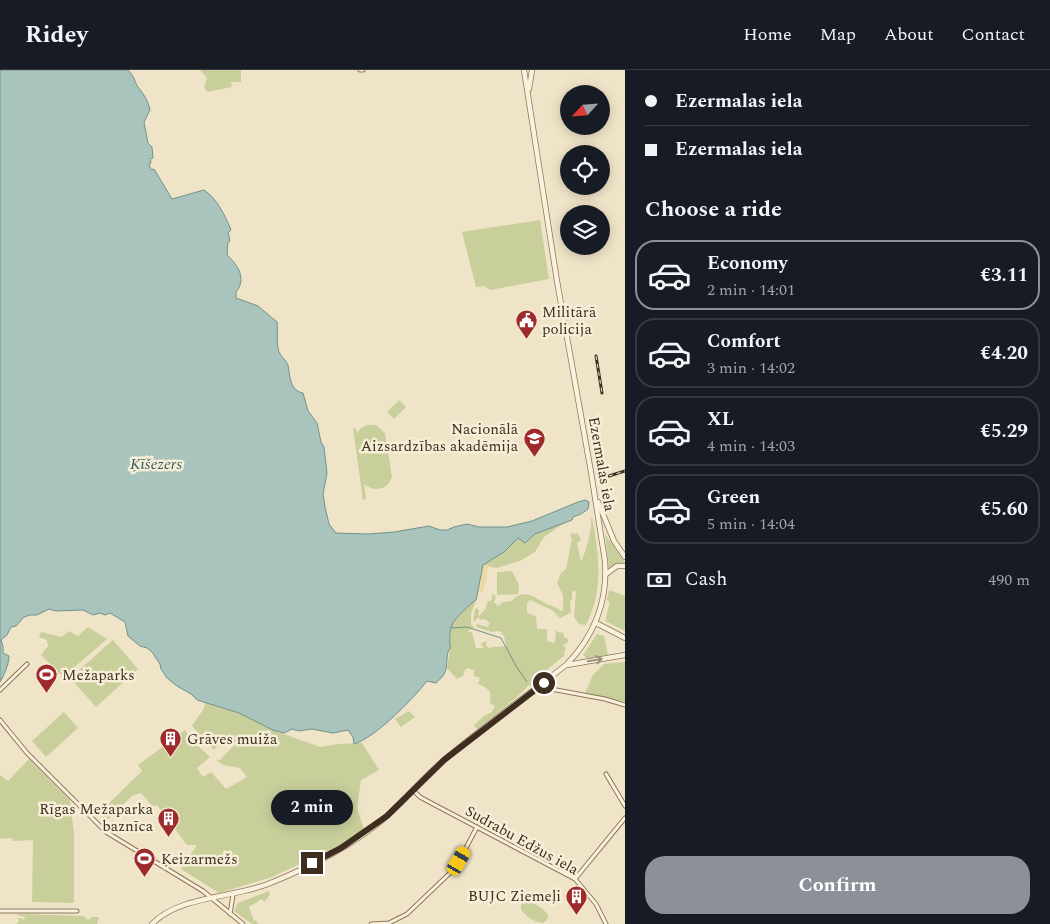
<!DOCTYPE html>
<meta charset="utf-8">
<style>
:root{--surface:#171b24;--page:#20242c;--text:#f1f3f6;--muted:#9ea1a6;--line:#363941;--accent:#8c9099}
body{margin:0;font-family:Spectral,serif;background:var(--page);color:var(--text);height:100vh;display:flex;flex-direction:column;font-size:19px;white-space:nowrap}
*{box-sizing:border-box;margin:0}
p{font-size:16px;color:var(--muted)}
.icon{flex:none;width:28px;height:28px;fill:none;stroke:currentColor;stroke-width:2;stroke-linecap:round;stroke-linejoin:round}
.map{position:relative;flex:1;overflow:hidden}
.sheet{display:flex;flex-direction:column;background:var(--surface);width:425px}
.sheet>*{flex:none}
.hud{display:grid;align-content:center;height:110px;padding:0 20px;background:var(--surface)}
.needle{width:32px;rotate:244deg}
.fabs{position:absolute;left:560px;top:15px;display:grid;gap:10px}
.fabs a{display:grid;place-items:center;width:50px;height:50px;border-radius:50%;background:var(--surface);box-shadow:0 2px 12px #0003;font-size:25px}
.end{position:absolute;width:22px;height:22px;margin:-11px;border:6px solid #3d2e20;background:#fff;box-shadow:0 0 0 2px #fff}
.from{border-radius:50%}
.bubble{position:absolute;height:35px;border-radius:18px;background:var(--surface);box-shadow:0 2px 12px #0003;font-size:16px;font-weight:700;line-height:35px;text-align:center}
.car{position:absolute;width:15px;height:30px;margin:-15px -8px;border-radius:6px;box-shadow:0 0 4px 1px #0007;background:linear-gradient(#f5c518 24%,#345 0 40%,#f5c518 0 76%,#345 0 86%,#f5c518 0)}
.hud b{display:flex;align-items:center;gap:18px;height:48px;font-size:19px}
.hud b+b{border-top:1px solid var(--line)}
.hud i{width:12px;height:12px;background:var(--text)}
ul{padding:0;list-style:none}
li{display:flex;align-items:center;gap:15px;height:70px;margin:0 10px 8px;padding:0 10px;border:2px solid var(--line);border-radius:20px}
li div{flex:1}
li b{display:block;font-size:19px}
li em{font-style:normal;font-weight:700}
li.on{border-color:var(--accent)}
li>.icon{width:45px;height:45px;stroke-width:1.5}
h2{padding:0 20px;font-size:22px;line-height:60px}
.pay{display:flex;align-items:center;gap:12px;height:55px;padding:0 20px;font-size:19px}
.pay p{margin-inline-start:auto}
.action{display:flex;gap:10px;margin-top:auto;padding:10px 20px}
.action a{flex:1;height:58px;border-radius:20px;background:var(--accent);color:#fff;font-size:20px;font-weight:700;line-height:58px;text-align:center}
header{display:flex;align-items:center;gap:30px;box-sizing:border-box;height:70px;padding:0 25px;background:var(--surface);border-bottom:1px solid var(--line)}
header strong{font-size:24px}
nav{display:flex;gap:28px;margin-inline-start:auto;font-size:18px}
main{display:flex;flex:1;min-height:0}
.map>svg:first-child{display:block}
.green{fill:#c9cf9b}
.sand{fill:#ecd9a5}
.water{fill:#a9c4bc;stroke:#6f938a}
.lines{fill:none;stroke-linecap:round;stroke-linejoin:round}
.stream{stroke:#6f938a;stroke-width:1}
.minor-casing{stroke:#8d765c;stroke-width:5}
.tertiary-casing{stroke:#8d765c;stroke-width:6}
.minor{stroke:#faf1dc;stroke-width:3}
.tertiary{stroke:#faf1dc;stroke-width:4.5}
.rail-casing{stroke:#3d2e20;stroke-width:3}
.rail{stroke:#f7eed8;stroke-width:1;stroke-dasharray:4;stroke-linecap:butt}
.oneway{stroke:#9c907e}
.route{stroke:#3d2e20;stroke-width:6}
.labels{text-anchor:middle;stroke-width:5;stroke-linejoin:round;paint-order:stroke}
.poi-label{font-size:15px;fill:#3d2e20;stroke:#f7eed8;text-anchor:start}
.street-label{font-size:15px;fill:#3d2e20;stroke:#f7eed8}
.water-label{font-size:16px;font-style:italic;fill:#2f5d5a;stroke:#f7eed8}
</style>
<header>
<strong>Ridey</strong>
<nav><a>Home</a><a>Map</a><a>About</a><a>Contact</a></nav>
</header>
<main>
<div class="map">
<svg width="625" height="854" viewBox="0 0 625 854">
<rect width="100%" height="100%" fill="#f0e4c8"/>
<!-- green -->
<g class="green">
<path d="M200,0H241V12H231L232,17L207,22L204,17L207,8Z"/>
<path d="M540,150L549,209L490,220L484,216L476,217L462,162Z"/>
<path d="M399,330L406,337L394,349L387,342Z"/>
<path d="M367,355H376L385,363L392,407C387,421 374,422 364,414L366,429L363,430L353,359L356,358L357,363L360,359Z"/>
<path d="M592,447C599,485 604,520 586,555L579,554L574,547L576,521L572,522V530L570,531L571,543L560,548L552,540L530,530L527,533V543L536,546L537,559H547V571L555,573L556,560L558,562L564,563V567L568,569V572L563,575L566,578L564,583L565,585L542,604L536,613L531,617L529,615L516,628L477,659L474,655L484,646L492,642L495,636L490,633C491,620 491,620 478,614L480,608L474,606V600L467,598L464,602L463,606L457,609L447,598C448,591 450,582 450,575C451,568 449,562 452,556C454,549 469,535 476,530L471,544V555L474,557L467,562H472L476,578H483L481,573L487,571L486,575L489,578C495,576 500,577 506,576L504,566L500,561L492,562L476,557L477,554L488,557L490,553L485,549L480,550L479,547L473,552L475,539L477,538L479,541L478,547L486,538L487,532L492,530V524L495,525L496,527L494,532L498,536L503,532L512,531C523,517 535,528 547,534C553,537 557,537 561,541L563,540V525L557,513L561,503L566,499L572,469L570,465L572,463L576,464L577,462L581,470L577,473L581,492C586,481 592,461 591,449Z"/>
<path d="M564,453L544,467L535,482L520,491L496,498L483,495L504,482L518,468L525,472L535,464Z"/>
<path d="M605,464L625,493H618L609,498Z"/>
<path d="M512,501L519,515L518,524L497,525V502Z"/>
<path d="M609,520L625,526V561L605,551L610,532L607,530Z"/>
<path d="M88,557L107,569L63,607L41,585L49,575L47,573V570L39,567L41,562L62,567L69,561L78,566Z"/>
<path d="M597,564L604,566L608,585L588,589L583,585Z"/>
<path d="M113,570L138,599L96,637L70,608Z"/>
<path d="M625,592V632L585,623L593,605L604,594Z"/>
<path d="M206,632L211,635L239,643L273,660L320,677L339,674L362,673L379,700L361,710L357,738L364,759L342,774L272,807L219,823L181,799L197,775H187L157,735L153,737L141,723L132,726L106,751L99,743L142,701L138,695L185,660L190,667L194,664L196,667L193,671L210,687L197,698L203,707L211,702L226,719L247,707L240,698L223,695L216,690L217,689L219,691L235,674L227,666L214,680L192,656L203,640Z"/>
<path d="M409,641L415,647L401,657L395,649Z"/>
<path d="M64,642L78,658L46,687L32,671Z"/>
<path d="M29,689L70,730L74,764V833L32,832L33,770L13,771L12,768L0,769V705L8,711Z"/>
<path d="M269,821L270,825L264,832L262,829L249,837L254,851L256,850L258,854H252L234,841L238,833Z"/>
<path d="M526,831C534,832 543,838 548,845L547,850L543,853C534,852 525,846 521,839V834Z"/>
<path d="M17,844L83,846L88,850L92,847H99L97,854H16L19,851L18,848H21L24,850L25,847L17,845Z"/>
</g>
<!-- sand -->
<path class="sand" d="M483,495H488L487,507L483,522L477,523Z"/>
<!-- water -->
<path class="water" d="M0,0H128C135,7 134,11 138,17C144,25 148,30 150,40L144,52L148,73L152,77L153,88L150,89L151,93L149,94L151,100L154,99L172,129L204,120C216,127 226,147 231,160L228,163L230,171L228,172L227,185C238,195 247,209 236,222V228L258,236L277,252C278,261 276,272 279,282C281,287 286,290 288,295C290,306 290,321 303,323L308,341L317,353L321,372L324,377L327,403L323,424L325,437L329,454L336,463L368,464L394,462L429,456L440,460H447L454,457L467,454L479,457H507L532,451L578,432L585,430L589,432L588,439L581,444L573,447L572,450L535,464L525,473L518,468L504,482L483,495L476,530C470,534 454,549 452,555C449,562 450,568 450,575C451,582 450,575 448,582C445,597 450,601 436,613L427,611C413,629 375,668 354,674L353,667L348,660L333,663L312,659L299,661L292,659L284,663L273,660L239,643L197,630L191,624L177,616L167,608L161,599L160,594L152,582L147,578L140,576L128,566L125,552L110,543L105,545L100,543L93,545L83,540L56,541L49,539L37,545H30L24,547L16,556L11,557L7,565L1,570L3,576V583L9,586C9,595 3,607 0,612Z"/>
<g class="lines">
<!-- stream -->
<path class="stream" d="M451,558L467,557L501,568L516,596L527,612"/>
<defs>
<g id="minor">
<path d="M360,0H363"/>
<path d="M544,613L551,619L605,629L625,635"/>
<path d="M0,620L27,594"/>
<path d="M0,650L27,683L106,762L203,821L243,854"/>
<path d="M606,704L625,736"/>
<path d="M413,720L420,727L433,734L575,809L596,834L606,854"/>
<path d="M575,809L625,748"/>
<path d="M0,841H77"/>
<path d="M230,844L233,825"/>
<path d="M371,854L389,853L407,844L450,803L459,791L477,757"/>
</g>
<g id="tertiary">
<path d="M529,19L532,0"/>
<path d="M598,432L614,471L625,487"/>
<path d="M606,504L617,496H625"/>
<path d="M596,553L625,568"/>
<path d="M567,595L625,585"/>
<path d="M152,854C179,826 232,828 268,814C308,798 358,773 389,744C408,727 424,707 443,691C483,657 525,627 566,595C594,567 608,531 605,491L591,402L557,211L524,0"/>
</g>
</defs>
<!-- minor casing -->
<use href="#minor" class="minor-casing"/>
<!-- tertiary casing -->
<use href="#tertiary" class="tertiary-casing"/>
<!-- minor -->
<use href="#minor" class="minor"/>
<!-- tertiary -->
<use href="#tertiary" class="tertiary"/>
<defs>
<g id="rail">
<path d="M596,286L602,323"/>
<path d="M609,406L625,401"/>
</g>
</defs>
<!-- rail casing -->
<use href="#rail" class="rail-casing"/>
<!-- rail -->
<use href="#rail" class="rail"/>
</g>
<!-- one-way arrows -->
<defs><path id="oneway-shaft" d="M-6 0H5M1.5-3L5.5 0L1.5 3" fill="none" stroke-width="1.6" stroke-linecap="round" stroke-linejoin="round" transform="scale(1.25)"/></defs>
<use class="oneway" href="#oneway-shaft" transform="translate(595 590) rotate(-10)"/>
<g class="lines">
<!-- route -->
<path class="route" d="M312,793L341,778L387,746L444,690L544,613"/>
</g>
<!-- icons -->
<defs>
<symbol id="civic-pin" viewBox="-11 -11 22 30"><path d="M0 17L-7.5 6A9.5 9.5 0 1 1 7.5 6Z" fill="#9e2a2b" stroke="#f7eed8"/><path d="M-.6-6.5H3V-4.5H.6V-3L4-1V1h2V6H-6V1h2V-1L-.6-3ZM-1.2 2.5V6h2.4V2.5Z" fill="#fff"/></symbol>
<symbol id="university-pin" viewBox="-11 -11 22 30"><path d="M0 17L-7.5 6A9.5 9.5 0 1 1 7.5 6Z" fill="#9e2a2b" stroke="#f7eed8"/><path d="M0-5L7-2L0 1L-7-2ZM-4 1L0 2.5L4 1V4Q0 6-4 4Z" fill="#fff"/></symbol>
<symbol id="stadium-pin" viewBox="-11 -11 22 30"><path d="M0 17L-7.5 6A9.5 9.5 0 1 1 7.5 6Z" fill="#9e2a2b" stroke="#f7eed8"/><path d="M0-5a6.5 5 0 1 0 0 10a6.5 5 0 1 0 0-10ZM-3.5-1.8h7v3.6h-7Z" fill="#fff"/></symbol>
<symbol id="building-pin" viewBox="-11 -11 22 30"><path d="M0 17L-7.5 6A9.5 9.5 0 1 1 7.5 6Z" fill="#9e2a2b" stroke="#f7eed8"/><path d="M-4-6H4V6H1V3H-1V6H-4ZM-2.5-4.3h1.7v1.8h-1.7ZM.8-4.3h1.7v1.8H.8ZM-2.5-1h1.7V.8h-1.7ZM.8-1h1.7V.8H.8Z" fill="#fff"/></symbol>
</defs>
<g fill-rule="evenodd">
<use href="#civic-pin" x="514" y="238" width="25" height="34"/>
<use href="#university-pin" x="522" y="356" width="25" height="34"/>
<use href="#stadium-pin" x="34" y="592" width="25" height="34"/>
<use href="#building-pin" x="158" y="656" width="25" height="34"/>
<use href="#building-pin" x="156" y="736" width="25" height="34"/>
<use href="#stadium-pin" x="132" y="776" width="25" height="34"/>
<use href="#building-pin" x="564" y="814" width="25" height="34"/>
</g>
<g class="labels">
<!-- poi labels -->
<g class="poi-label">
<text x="542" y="247">Militārā<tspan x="542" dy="17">policija</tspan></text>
<text x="518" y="364" text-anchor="end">Nacionālā<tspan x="518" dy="17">Aizsardzības akadēmija</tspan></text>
<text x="62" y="610">Mežaparks</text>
<text x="187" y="674">Grāves muiža</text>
<text x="153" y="744" text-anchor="end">Rīgas Mežaparka<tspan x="153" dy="17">baznīca</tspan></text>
<text x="161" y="794">Ķeizarmežs</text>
<text x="561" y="831" text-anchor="end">BUJC Ziemeļi</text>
</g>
<!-- street labels -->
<g class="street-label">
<text transform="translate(602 394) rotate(80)" y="5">Ezermalas iela</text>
<text transform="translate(522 770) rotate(29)" y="5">Sudrabu Edžus iela</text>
</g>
<!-- water labels -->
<g class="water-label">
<text x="156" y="399">Ķīšezers</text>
</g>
</g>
</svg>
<div class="fabs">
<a><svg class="needle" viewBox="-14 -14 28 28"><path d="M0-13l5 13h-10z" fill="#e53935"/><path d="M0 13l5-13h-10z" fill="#9ea1a6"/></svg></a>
<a><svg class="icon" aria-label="locate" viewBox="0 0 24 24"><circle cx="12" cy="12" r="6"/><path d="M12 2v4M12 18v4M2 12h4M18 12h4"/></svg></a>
<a><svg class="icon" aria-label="layers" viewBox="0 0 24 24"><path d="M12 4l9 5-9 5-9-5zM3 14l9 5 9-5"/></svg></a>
</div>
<i class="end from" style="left:544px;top:613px"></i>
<i class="end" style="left:312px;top:793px"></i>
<div class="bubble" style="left:271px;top:720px;width:82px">2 min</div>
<i class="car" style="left:459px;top:791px;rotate:30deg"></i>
</div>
<section class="sheet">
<div class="hud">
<b><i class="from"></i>Ezermalas iela</b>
<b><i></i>Ezermalas iela</b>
</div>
<h2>Choose a ride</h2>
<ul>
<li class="on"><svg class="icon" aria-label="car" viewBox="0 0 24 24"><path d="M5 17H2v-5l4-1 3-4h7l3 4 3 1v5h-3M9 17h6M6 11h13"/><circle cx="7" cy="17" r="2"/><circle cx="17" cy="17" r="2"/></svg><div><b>Economy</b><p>2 min · 14:01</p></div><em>€3.11</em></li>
<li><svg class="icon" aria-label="car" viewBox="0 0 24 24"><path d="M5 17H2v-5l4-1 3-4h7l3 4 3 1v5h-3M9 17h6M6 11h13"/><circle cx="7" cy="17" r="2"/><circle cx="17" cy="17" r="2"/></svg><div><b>Comfort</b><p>3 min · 14:02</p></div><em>€4.20</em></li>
<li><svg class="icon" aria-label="car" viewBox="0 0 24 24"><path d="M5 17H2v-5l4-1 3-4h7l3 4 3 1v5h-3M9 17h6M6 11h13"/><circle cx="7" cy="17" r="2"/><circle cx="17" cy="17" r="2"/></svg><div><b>XL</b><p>4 min · 14:03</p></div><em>€5.29</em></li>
<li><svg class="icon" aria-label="car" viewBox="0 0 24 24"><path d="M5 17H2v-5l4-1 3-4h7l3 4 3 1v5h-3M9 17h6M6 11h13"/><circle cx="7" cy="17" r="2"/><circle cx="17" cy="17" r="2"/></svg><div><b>Green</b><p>5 min · 14:04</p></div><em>€5.60</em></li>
</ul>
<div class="pay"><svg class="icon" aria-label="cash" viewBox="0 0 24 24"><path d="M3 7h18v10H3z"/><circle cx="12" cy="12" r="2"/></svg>Cash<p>490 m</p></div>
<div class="action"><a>Confirm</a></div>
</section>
</main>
